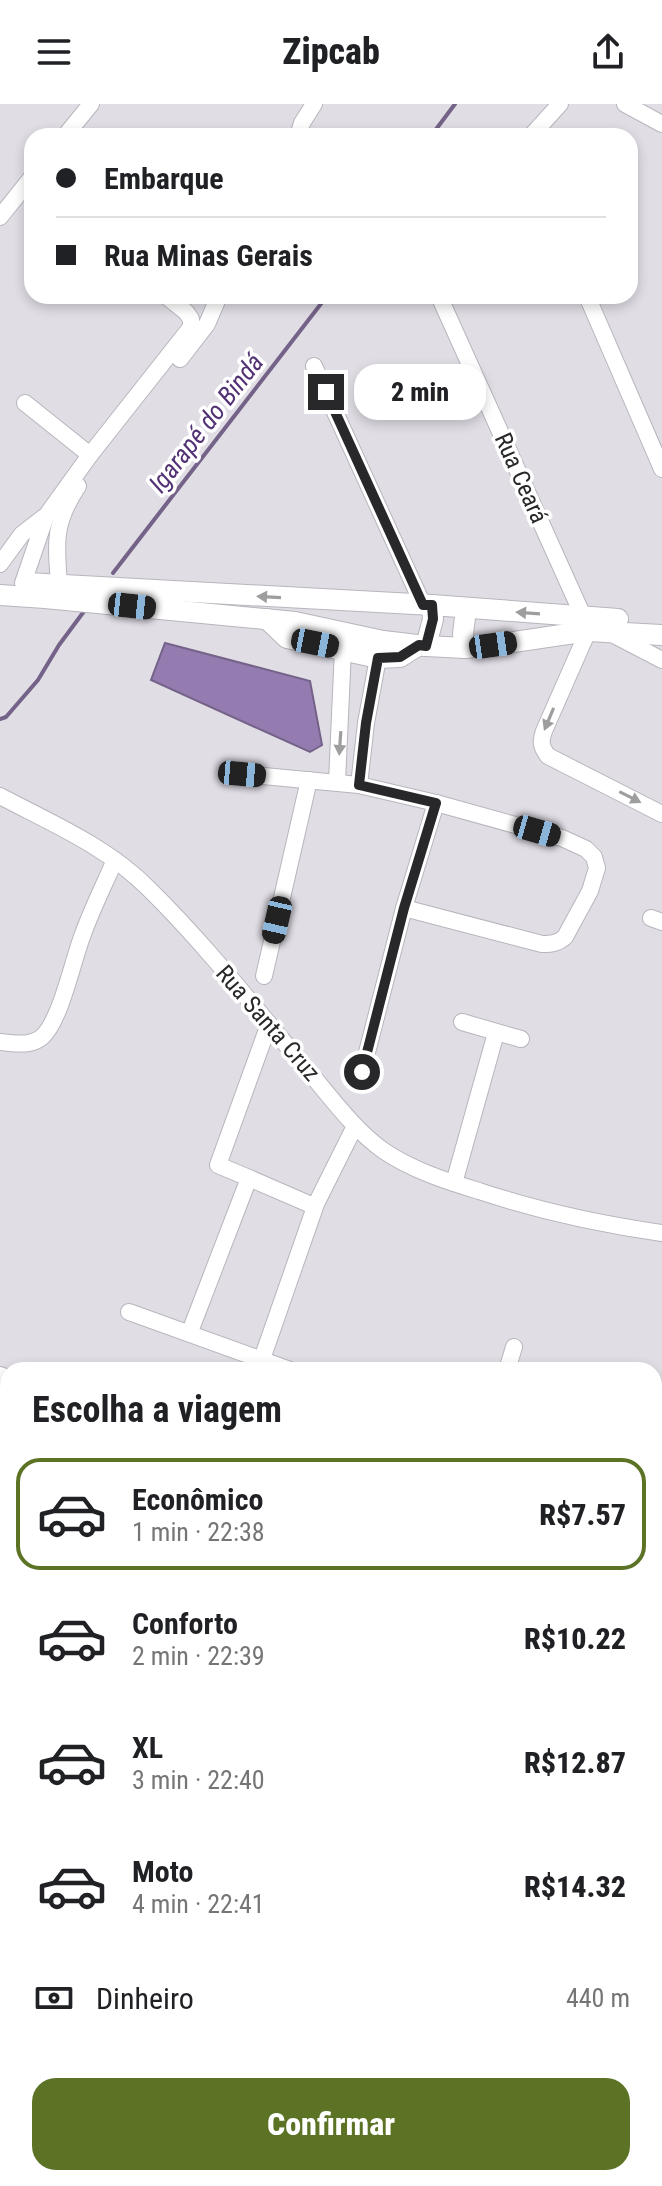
<!DOCTYPE html>
<html lang="pt">
<meta charset="utf-8">
<style>
:root{--surface:#fff;--page:#f2f2f2;--text:#202124;--muted:#757577;--line:#e0e0e0;--accent:#5c7325}
body{margin:0;font-family:"Roboto Condensed",sans-serif;background:var(--page);color:var(--text);height:100vh;display:flex;flex-direction:column;font-size:30px;white-space:nowrap}
*{box-sizing:border-box;margin:0}
p{font-size:26px;color:var(--muted)}
.icon{flex:none;width:44px;height:44px;fill:none;stroke:currentColor;stroke-width:2;stroke-linecap:round;stroke-linejoin:round}
.map{position:relative;flex:1;overflow:hidden}
.details{position:absolute;left:0px;top:1258px;width:662px;height:824px;display:flex;flex-direction:column;background:var(--surface);border-radius:24px 24px 0 0;box-shadow:0 4px 12px #0003}
.details>*{flex:none}
.top-card{position:absolute;left:24px;top:24px;width:614px;height:176px;border-radius:24px;box-shadow:0 4px 12px #0003;display:grid;align-content:center;height:176px;padding:0 32px;background:var(--surface)}
.end{position:absolute;width:36px;height:36px;margin:-18px;border:10px solid #28272a;background:#fff;box-shadow:0 0 0 4px #fff}
.from{border-radius:50%}
.bubble{position:absolute;height:56px;border-radius:24px;background:var(--surface);box-shadow:0 4px 12px #0003;font-size:26px;font-weight:800;line-height:56px;text-align:center}
.car{position:absolute;width:24px;height:48px;margin:-24px -12px;border-radius:10px;box-shadow:0 0 6px 2px #0007;background:linear-gradient(#222 24%,#8ab4d8 0 40%,#222 0 76%,#8ab4d8 0 86%,#222 0)}
.top-card b{display:flex;align-items:center;gap:28px;height:76px;font-size:30px}
.top-card b+b{border-top:2px solid var(--line)}
.top-card i{width:20px;height:20px;background:var(--text)}
ul{padding:0;list-style:none}
li{display:flex;align-items:center;gap:24px;height:112px;margin:0 16px 12px;padding:0 16px;border:4px solid transparent;border-radius:24px}
li div{flex:1}
li b{display:block;font-size:30px}
li em{font-style:normal;font-weight:800}
li.selected{border-color:var(--accent)}
li>.icon{width:72px;height:72px;stroke-width:1.5}
h2{padding:0 32px;font-size:36px;line-height:96px}
.pay{display:flex;align-items:center;gap:20px;height:88px;padding:0 32px;font-size:30px}
.pay p{margin-inline-start:auto}
.primary-button{display:flex;gap:16px;margin-top:auto;padding:16px 32px}
.primary-button a{flex:1;height:92px;border-radius:24px;background:var(--accent);color:#fff;font-size:32px;font-weight:800;line-height:92px;text-align:center}
header{display:flex;justify-content:space-between;align-items:center;height:104px;padding:0 32px;background:var(--surface);font-size:36px;font-weight:800}
.map>svg:first-child{display:block}
.green{fill:#d8c3f4}
.water{fill:#947cb1;stroke:#746288;stroke-width:2}
.lines{fill:none;stroke-linecap:round;stroke-linejoin:round}
.stream{stroke:#746288;stroke-width:4}
.minor-casing{stroke:#b8b5bd;stroke-width:18}
.major-casing{stroke:#b8b5bd;stroke-width:22}
.minor{stroke:#fff;stroke-width:16}
.major{stroke:#fff;stroke-width:20}
.oneway{fill:#9e9e9f}
.route{stroke:#28272a;stroke-width:10}
.labels{text-anchor:middle;stroke-width:7;stroke-linejoin:round;paint-order:stroke}
.street-label{font-size:24px;fill:#28272a;stroke:#fff}
.water-label{font-size:26px;font-style:italic;fill:#523174;stroke:#fff}
</style>
<header><svg class="icon" aria-label="menu" viewBox="0 0 24 24"><path d="M4 6h16M4 12h16M4 18h16"/></svg>Zipcab<svg class="icon" aria-label="share" viewBox="0 0 24 24"><path d="M12 15V3M7 8l5-5 5 5M5 13v7h14v-7"/></svg></header>
<div class="map">
<svg width="662" height="2082" viewBox="0 0 662 2082">
<rect width="100%" height="100%" fill="#e0dde5"/>
<!-- green -->
<path class="green" d="M8,2070V2074H87L85,2082H0V2075Z"/>
<!-- water -->
<path class="water" d="M165,539L310,577L322,641L310,648L151,576Z"/>
<g class="lines">
<!-- stream -->
<g class="stream">
<path d="M431,32L455,0"/>
<path d="M113,469L327,192"/>
<path d="M0,615L6,613L38,576L59,541L85,506"/>
</g>
<defs>
<g id="minor">
<path d="M625,0L662,20"/>
<path d="M65,32L91,0"/>
<path d="M298,32L302,19L314,0"/>
<path d="M531,32L560,0"/>
<path d="M0,113L32,73"/>
<path d="M439,192L583,512"/>
<path d="M587,192L662,365"/>
<path d="M180,255L207,220L219,192"/>
<path d="M314,262L423,501"/>
<path d="M25,299L90,351"/>
<path d="M0,460L22,430L44,413"/>
<path d="M23,479L46,412L90,351L191,223V215L186,208L166,192"/>
<path d="M59,481C56,438 53,420 78,382"/>
<path d="M588,527L544,627C540,638 541,643 548,652L662,710"/>
<path d="M612,530L662,556"/>
<path d="M242,670L359,681L436,699L562,734L586,745L594,753L597,764L590,787L565,833C558,839 552,840 542,840L404,804"/>
<path d="M337,678L343,545"/>
<path d="M359,681L366,619L378,554"/>
<path d="M0,692C51,719 108,743 149,785C205,840 254,903 305,963C330,992 353,1025 384,1047C412,1066 446,1077 479,1087C539,1107 599,1120 662,1129"/>
<path d="M651,814L662,818"/>
<path d="M264,872L309,676"/>
<path d="M462,918L521,935"/>
<path d="M0,938C14,939 30,943 42,933C61,916 73,855 83,830C92,805 104,781 115,756"/>
<path d="M362,968L404,804L436,699"/>
<path d="M249,1074L309,1100"/>
<path d="M454,1079L496,929"/>
<path d="M129,1208L290,1266"/>
<path d="M191,1225L249,1074L218,1061L269,920"/>
<path d="M262,1255L316,1100L355,1022"/>
<path d="M507,1266L514,1243"/>
<path d="M0,1271L8,1274"/>
<path d="M654,1327C662,1335 657,1345 654,1355"/>
<path d="M4,1391L8,1393"/>
<path d="M654,1406L662,1409"/>
<path d="M0,1423L8,1414"/>
<path d="M654,1522L662,1525"/>
<path d="M654,1626V1574"/>
<path d="M0,1640L8,1644"/>
<path d="M654,1650L662,1653"/>
<path d="M0,1680L8,1663"/>
<path d="M654,1688L662,1665"/>
<path d="M654,1779L662,1782"/>
<path d="M0,1845L8,1848"/>
<path d="M654,1907L662,1909"/>
<path d="M654,2033L662,2036"/>
<path d="M0,2064L8,2059"/>
<path d="M397,2074L422,2082"/>
<path d="M507,2082L510,2074"/>
<path d="M523,2082L525,2074"/>
</g>
<g id="major">
<path d="M27,479L432,501L618,515"/>
<path d="M0,491L45,494L295,518L383,537L426,542L465,544L493,541L588,527L662,531"/>
<path d="M267,515L287,534L378,554L400,553L419,541"/>
<path d="M426,542L433,515L432,501"/>
<path d="M465,544L463,530L466,505"/>
</g>
</defs>
<!-- minor casing -->
<use href="#minor" class="minor-casing"/>
<!-- major casing -->
<use href="#major" class="major-casing"/>
<!-- minor -->
<use href="#minor" class="minor"/>
<!-- major -->
<use href="#major" class="major"/>
</g>
<!-- one-way arrows -->
<defs><path id="oneway-solid" d="M-6-.8H1V-3.2L6.5 0L1 3.2V.8H-6Z" transform="scale(2)"/></defs>
<g class="oneway">
<use href="#oneway-solid" transform="translate(269 493) rotate(-177)"/>
<use href="#oneway-solid" transform="translate(528 509) rotate(-176)"/>
<use href="#oneway-solid" transform="translate(549 615) rotate(113)"/>
<use href="#oneway-solid" transform="translate(340 639) rotate(94)"/>
<use href="#oneway-solid" transform="translate(630 693) rotate(27)"/>
</g>
<g class="lines">
<!-- route -->
<path class="route" d="M326,288L423,501H432L433,515L426,542L419,541L400,553L378,554L366,619L359,681L436,699L404,804L362,968"/>
</g>
<g class="labels">
<!-- street labels -->
<g class="street-label">
<text transform="translate(521 374) rotate(66)" y="8">Rua Ceará</text>
<text transform="translate(268 919) rotate(49)" y="8">Rua Santa Cruz</text>
</g>
<!-- water labels -->
<g class="water-label">
<text transform="translate(206 319) rotate(-52)" y="9">Igarapé do Bindá</text>
</g>
</g>
</svg>
<i class="end from" style="left:362px;top:968px"></i>
<i class="end" style="left:326px;top:288px"></i>
<div class="bubble" style="left:354px;top:260px;width:132px">2 min</div>
<i class="car" style="left:132px;top:502px;rotate:96deg"></i>
<i class="car" style="left:315px;top:539px;rotate:101deg"></i>
<i class="car" style="left:493px;top:541px;rotate:82deg"></i>
<i class="car" style="left:242px;top:670px;rotate:95deg"></i>
<i class="car" style="left:537px;top:727px;rotate:106deg"></i>
<i class="car" style="left:277px;top:816px;rotate:193deg"></i>
<div class="top-card">
<b><i class="from"></i>Embarque</b>
<b><i></i>Rua Minas Gerais</b>
</div>
<section class="details">
<h2>Escolha a viagem</h2>
<ul>
<li class="selected"><svg class="icon" aria-label="car" viewBox="0 0 24 24"><path d="M5 17H2v-5l4-1 3-4h7l3 4 3 1v5h-3M9 17h6M6 11h13"/><circle cx="7" cy="17" r="2"/><circle cx="17" cy="17" r="2"/></svg><div><b>Econômico</b><p>1 min · 22:38</p></div><em>R$7.57</em></li>
<li><svg class="icon" aria-label="car" viewBox="0 0 24 24"><path d="M5 17H2v-5l4-1 3-4h7l3 4 3 1v5h-3M9 17h6M6 11h13"/><circle cx="7" cy="17" r="2"/><circle cx="17" cy="17" r="2"/></svg><div><b>Conforto</b><p>2 min · 22:39</p></div><em>R$10.22</em></li>
<li><svg class="icon" aria-label="car" viewBox="0 0 24 24"><path d="M5 17H2v-5l4-1 3-4h7l3 4 3 1v5h-3M9 17h6M6 11h13"/><circle cx="7" cy="17" r="2"/><circle cx="17" cy="17" r="2"/></svg><div><b>XL</b><p>3 min · 22:40</p></div><em>R$12.87</em></li>
<li><svg class="icon" aria-label="car" viewBox="0 0 24 24"><path d="M5 17H2v-5l4-1 3-4h7l3 4 3 1v5h-3M9 17h6M6 11h13"/><circle cx="7" cy="17" r="2"/><circle cx="17" cy="17" r="2"/></svg><div><b>Moto</b><p>4 min · 22:41</p></div><em>R$14.32</em></li>
</ul>
<div class="pay"><svg class="icon" aria-label="cash" viewBox="0 0 24 24"><path d="M3 7h18v10H3z"/><circle cx="12" cy="12" r="2"/></svg>Dinheiro<p>440 m</p></div>
<div class="primary-button"><a>Confirmar</a></div>
</section>
</div>
